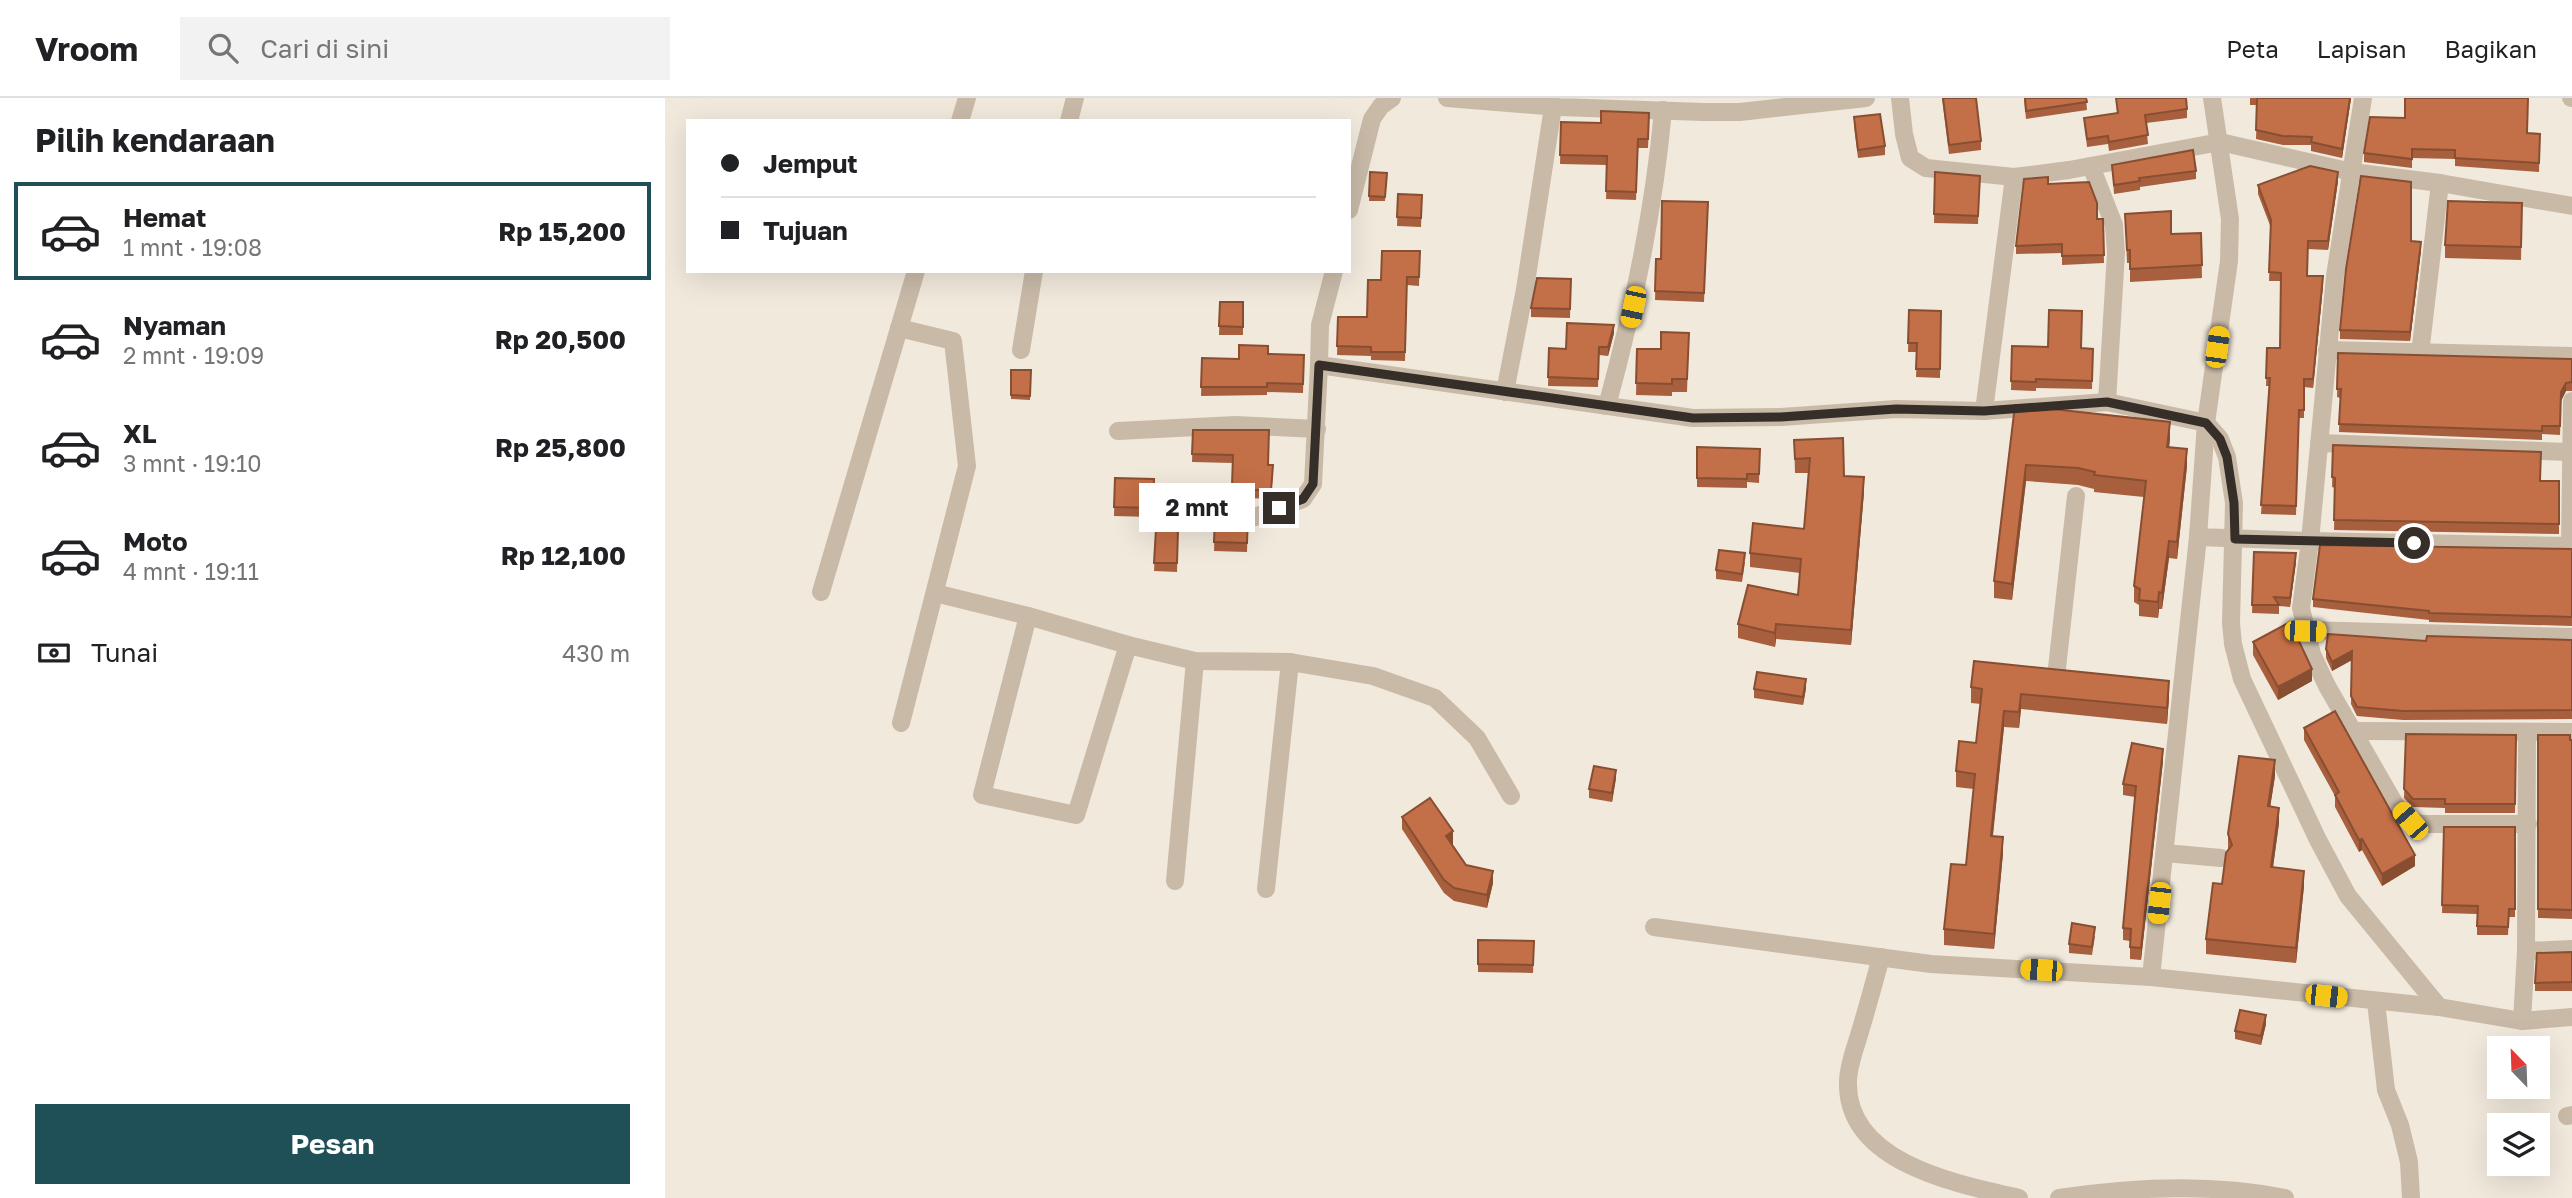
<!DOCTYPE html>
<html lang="id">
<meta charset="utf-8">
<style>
:root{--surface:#fff;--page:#f2f2f2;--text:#202124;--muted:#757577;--line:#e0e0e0;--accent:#1f4f57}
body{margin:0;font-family:"Golos Text",sans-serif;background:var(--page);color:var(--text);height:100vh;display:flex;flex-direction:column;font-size:26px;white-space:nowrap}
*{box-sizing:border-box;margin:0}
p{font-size:23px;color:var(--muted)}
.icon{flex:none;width:38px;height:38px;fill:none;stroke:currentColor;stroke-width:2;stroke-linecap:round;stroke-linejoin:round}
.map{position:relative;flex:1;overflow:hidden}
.side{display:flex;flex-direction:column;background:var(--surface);width:665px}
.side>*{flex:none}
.hud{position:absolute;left:21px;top:21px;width:665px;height:154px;border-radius:0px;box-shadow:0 7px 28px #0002;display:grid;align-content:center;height:154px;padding:0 35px;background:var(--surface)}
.needle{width:46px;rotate:337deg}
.tools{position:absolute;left:1822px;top:938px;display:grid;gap:14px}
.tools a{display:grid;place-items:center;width:63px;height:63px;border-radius:0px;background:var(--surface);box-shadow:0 7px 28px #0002;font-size:35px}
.end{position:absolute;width:32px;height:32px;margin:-16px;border:9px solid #362e28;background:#fff;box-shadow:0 0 0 4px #fff}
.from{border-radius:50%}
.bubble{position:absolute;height:49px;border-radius:0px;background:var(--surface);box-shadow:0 7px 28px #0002;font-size:23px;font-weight:700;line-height:49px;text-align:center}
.car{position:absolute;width:21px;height:42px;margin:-21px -10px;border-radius:9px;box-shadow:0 0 5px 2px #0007;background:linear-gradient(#f5c518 24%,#345 0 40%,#f5c518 0 76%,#345 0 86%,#f5c518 0)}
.hud b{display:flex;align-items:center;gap:24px;height:66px;font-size:26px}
.hud b+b{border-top:2px solid var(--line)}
.hud i{width:18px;height:18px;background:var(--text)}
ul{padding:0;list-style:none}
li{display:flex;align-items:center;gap:21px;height:98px;margin:0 14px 10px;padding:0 21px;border:4px solid transparent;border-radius:0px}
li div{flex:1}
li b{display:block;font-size:26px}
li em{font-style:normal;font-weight:700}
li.on{border-color:var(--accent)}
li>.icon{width:63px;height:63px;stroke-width:1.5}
h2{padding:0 35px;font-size:32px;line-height:84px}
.pay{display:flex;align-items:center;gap:18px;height:77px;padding:0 35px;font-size:26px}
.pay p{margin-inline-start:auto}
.cta{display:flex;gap:14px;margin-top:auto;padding:14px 35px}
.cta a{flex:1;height:80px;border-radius:0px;background:var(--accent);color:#fff;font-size:28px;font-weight:700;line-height:80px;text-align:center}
header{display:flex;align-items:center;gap:42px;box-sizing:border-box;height:98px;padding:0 35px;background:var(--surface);border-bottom:2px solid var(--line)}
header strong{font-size:33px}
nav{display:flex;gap:38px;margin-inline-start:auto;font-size:24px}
.search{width:490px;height:63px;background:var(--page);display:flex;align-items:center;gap:18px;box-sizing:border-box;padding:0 24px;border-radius:0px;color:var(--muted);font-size:26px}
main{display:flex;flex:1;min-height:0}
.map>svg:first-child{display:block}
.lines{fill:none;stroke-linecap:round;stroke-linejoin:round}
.street{stroke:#c9baa8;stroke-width:18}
.wall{fill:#a85f3e}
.shaded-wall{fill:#884e32}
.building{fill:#c36f48;stroke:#884e32;stroke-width:2}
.route{stroke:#362e28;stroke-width:9}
</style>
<header>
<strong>Vroom</strong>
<div class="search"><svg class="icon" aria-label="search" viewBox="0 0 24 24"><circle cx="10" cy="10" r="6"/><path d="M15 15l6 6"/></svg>Cari di sini</div>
<nav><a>Peta</a><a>Lapisan</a><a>Bagikan</a></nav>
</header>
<main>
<section class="side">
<h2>Pilih kendaraan</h2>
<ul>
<li class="on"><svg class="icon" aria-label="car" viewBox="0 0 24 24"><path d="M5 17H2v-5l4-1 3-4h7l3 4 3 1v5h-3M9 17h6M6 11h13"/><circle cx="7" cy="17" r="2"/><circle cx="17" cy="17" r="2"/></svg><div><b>Hemat</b><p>1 mnt · 19:08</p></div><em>Rp 15,200</em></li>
<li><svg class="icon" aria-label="car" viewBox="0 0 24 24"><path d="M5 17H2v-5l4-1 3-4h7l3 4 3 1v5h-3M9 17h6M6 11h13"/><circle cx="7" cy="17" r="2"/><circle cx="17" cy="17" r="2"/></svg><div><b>Nyaman</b><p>2 mnt · 19:09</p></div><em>Rp 20,500</em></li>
<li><svg class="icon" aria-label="car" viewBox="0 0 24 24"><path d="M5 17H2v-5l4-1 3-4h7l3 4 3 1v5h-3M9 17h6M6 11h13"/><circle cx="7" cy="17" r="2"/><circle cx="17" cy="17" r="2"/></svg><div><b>XL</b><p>3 mnt · 19:10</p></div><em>Rp 25,800</em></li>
<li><svg class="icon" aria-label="car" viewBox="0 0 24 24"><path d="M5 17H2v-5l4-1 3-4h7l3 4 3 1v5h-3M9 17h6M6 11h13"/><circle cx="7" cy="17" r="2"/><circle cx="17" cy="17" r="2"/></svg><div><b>Moto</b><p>4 mnt · 19:11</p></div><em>Rp 12,100</em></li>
</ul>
<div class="pay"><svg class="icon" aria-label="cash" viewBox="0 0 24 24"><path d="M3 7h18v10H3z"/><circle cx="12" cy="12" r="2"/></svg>Tunai<p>430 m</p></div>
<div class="cta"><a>Pesan</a></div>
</section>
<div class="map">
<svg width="1907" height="1100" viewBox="0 0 1907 1100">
<rect width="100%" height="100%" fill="#f1e9dc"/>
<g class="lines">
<!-- street -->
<g class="street">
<path d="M782,0L894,9L1038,14H1075L1201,0"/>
<path d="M1235,0L1239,36L1245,60L1261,70L1349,79L1404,72L1555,44L1687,74L1775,85L1755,256"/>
<path d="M1547,0L1565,121L1564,163L1541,325L1533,439L1645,443L1636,510L1647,556L1662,588L1731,708L1745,723L1756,726H1863"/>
<path d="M1698,0L1670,178L1645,443L1907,448"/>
<path d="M1906,0H1907"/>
<path d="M295,23L302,0"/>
<path d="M404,23L410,0"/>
<path d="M1426,68L1449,127L1451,155L1442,304"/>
<path d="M1775,85L1907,108"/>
<path d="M684,112L707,21L716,8L727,0"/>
<path d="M669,173L655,227L654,267L1028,320L1116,319L1231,311L1319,313L1442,304L1541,325L1555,341L1562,359L1569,405L1566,525L1568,546L1577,581L1653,742L1683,798L1774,909"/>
<path d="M234,230L288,243L302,368L236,625"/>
<path d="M356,252L369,173"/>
<path d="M1662,252L1907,258"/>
<path d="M840,294L860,191L888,9"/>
<path d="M942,308C969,209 989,114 998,12"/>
<path d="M1319,313L1349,79"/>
<path d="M453,333L570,327L652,331"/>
<path d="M1654,345L1905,354"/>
<path d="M590,419L638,401L648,386L654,267"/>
<path d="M1905,448L1907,303"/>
<path d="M156,494L251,173"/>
<path d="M270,495L363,518L317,697L411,717L463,547L530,563L625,564L708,578L770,600L812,640L846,698"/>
<path d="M363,518L463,547"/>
<path d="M1640,532L1907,539"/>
<path d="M1392,570L1411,398"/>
<path d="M1689,633L1907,634"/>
<path d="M1862,634L1861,853L1907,851"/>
<path d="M1500,755L1556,760"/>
<path d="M510,783L530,563"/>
<path d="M601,791L625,564"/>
<path d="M989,829L1266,866L1486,879L1774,909L1857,923L1907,919"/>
<path d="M1216,859C1209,885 1202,911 1194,937C1190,951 1183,968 1183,984C1181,1065 1292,1086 1354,1100"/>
<path d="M1486,879L1533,439"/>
<path d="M1711,904L1721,992L1735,1027L1744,1064L1746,1100"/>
<path d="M1857,923L1861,853"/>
<path d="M1902,1018L1907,1017"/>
<path d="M1394,1100C1467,1089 1547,1085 1620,1100"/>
</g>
</g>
<!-- wall -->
<g class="wall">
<path d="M1277,0L1316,43V52L1284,56Z"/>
<path d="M1359,0H1421L1422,12L1361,21Z"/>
<path d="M1451,0L1522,11V20L1481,25L1483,46L1444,53L1443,46L1422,49L1419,20L1452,15Z"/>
<path d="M1585,0H1686L1677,60L1646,53V47H1618L1591,41L1592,7H1585Z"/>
<path d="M1189,19L1220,48V57L1193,60L1189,28Z"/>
<path d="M1740,20L1862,35L1875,36L1874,74L1790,68V61L1747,60V70L1699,64V55Z"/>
<path d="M896,24L936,25L984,24L983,50H973L971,102L941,101L942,67L895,66Z"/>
<path d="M1447,67L1531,73V81L1475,89V92L1449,96Z"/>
<path d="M705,74L722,75L720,103H704Z"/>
<path d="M1270,74L1315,78L1313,126L1269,125Z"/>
<path d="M1673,83L1663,152L1643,151L1642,178L1658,187L1648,290L1639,289V320H1634L1631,417L1596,416L1604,288H1601L1602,250H1615L1616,183H1604L1606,130L1593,96V87Z"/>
<path d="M1383,86L1432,121H1438L1439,165L1397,167V155L1351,156V148Z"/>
<path d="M733,96L757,97L756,129L732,128Z"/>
<path d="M1043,104L1039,204L990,202L991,161H996Z"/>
<path d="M1460,116L1506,136L1536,135L1537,180L1465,184V165H1462Z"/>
<path d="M1857,117L1856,162L1780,160V147Z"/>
<path d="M1756,152L1745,243L1675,241V232Z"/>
<path d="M755,153L754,188L742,187L740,263L706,262V258L672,257L673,219H702L716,182Z"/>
<path d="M906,181L905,220L866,219V210Z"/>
<path d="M555,204H578V237H554Z"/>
<path d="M1244,212L1276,213L1275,280L1251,279L1252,254H1243Z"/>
<path d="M949,235L943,258L934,257L933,289L883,288L884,250L901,251Z"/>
<path d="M1024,235L1022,294H1007V298L971,297L972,251H996Z"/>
<path d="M1347,248L1428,251L1427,291L1371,290V293L1346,292Z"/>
<path d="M1673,255L1907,261V293H1901L1896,303L1895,337L1877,336V342L1674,334L1675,300L1672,299Z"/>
<path d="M603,256L639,257L638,295L602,294V297L536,298L537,260L574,261Z"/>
<path d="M346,272H366L365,302L346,301Z"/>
<path d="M1350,307L1505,341L1504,349L1522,368L1512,461L1504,460L1497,511H1494L1493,520L1474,518V507L1469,504V488L1479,399L1429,394V391L1413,387L1361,383L1347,502L1329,500V483Z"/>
<path d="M528,332L603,367L608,376L606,401L583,400V410L581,414L583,419L582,454L549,453L550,419H566L568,365L527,364Z"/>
<path d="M1129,342L1179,378L1199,394L1186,547L1111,541L1110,549L1073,540V526L1133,497L1135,475L1085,469V455L1139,431L1143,375H1130Z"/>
<path d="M1668,347L1876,383H1894V436L1669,432L1670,390L1667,389Z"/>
<path d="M1032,349L1095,351L1094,385L1082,384V390L1032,389Z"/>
<path d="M450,380L489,381L488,419L449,418Z"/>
<path d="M491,431L513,432L512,474L489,473Z"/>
<path d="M1907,451V528L1764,524V522L1648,509V501Z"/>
<path d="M1589,454L1631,464L1625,509L1614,508V516L1587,515Z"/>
<path d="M1080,464L1077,484L1051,481V472Z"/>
<path d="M1907,542V621L1738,622L1692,618L1686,606L1687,562L1667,573L1661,560V551L1761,543Z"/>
<path d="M1588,544L1647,583L1613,602L1588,557Z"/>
<path d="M1306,589L1504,599L1502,626L1356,611L1354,630L1339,629L1328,738L1338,755L1329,851L1279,847V831L1301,767L1309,691L1291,689V673L1311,645L1316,606L1306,605Z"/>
<path d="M1141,590L1138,607L1089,600V591Z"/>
<path d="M1639,630L1750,768L1717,788L1697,752L1694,754L1670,709V698L1639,642Z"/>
<path d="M1741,636L1851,637L1850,715H1780V710L1748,709L1739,700Z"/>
<path d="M1873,637L1907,642V821L1873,820Z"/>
<path d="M1498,663L1476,862L1465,861V843L1458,842V830L1470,699L1458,697V686Z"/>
<path d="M1610,678L1605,709L1614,725L1608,769L1639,788L1631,865L1541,856V841L1557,786L1563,752V736Z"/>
<path d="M951,680L947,704L924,700V691Z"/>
<path d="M737,719L788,746L787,747L801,767L828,785L822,810L789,803L779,795L737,731Z"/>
<path d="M1779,729H1850V819H1844L1843,837H1812V816L1777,815Z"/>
<path d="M1430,838L1427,857L1404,855V846Z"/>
<path d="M813,842L869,843L868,875L813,874Z"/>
<path d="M1907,854V893H1870V885Z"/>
<path d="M1601,926L1596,947L1570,941V933Z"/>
</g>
<!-- shaded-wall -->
<g class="shaded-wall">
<path d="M1685,0H1686L1677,60V51Z"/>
<path d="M1673,74V83L1663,152V143Z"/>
<path d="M1756,144V152L1745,243V234Z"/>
<path d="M1658,178V187L1648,290V281Z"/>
<path d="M949,227V235L943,258V249Z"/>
<path d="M1901,285V293L1896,303L1895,337L1896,294Z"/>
<path d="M1505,324V341L1502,366V349Z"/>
<path d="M1522,351V368L1512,461V444Z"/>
<path d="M1361,367V383L1347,502V486Z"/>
<path d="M1199,379V394L1186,547V532Z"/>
<path d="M583,402V410L579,418V409Z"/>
<path d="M1504,443V460L1497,511V495Z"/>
<path d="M1631,455V464L1625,509V500Z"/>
<path d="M1494,494V511L1493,520V504Z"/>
<path d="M1111,526V541L1110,549V535Z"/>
<path d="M1687,553V562L1667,573V564Z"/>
<path d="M1647,571V583L1613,602V589Z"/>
<path d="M1141,581V590L1138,607V599Z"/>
<path d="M1504,583V599L1502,626V610Z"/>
<path d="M1356,596V611L1354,630V614Z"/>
<path d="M1339,613V629L1326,753V738Z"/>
<path d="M1498,651V663L1476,862V850Z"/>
<path d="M1610,662V678L1603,723V708Z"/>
<path d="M951,672V680L947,704V695Z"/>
<path d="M1614,710V725L1606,784V769Z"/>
<path d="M788,733V746L781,751V738Z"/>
<path d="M1338,739V755L1329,851V836Z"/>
<path d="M1697,741V752L1694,754V742Z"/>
<path d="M1750,757V768L1717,788V776Z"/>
<path d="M828,773V785L822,810V797Z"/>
<path d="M1639,773V788L1631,865V850Z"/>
<path d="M1601,917V926L1596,947V938Z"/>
</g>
<!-- building -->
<g class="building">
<path d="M1278,0H1311L1316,43L1284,47Z"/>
<path d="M1360,0H1421L1422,4L1361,13Z"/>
<path d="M1451,0H1521L1522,11L1480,17L1483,37L1444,44L1443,38L1422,41L1419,20L1453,15Z"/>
<path d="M1592,0H1685L1677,51L1646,44L1647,39L1618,38L1591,32Z"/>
<path d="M1740,0H1863L1862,35L1875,36L1874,65L1790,60V52L1747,51V61L1699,55L1705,19L1740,20Z"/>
<path d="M936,13L984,15L983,41H973L971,94L941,93L942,58L895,57L896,24L936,25Z"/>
<path d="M1215,16L1220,48L1193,52L1189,19Z"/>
<path d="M1528,52L1531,73L1474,80L1475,83L1449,87L1447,67Z"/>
<path d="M1645,68L1673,74L1663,143H1643L1642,178H1658L1648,281H1639V312H1634L1631,408L1596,407L1605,280H1601L1602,250H1615L1616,175L1604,174L1606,122L1593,87Z"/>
<path d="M705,74L722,75L720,99L704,98Z"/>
<path d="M1270,74L1315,78L1313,118L1269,116Z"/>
<path d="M1696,78L1746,84V143L1756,144L1745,234L1675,232L1681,171Z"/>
<path d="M1383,79V86L1424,84L1432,105V121H1438L1439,157L1397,158V146L1351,148L1359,81Z"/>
<path d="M733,96L757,97L756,120L732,119Z"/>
<path d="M997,103L1043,104L1039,195L990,193L991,161H996Z"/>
<path d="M1783,103L1857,105L1856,149L1780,147Z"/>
<path d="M1506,113V136L1536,135L1537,167L1465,171V152H1462L1460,116Z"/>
<path d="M717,153H755L754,179H742L740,254H706V249L672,248L673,219H702L703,182H716Z"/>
<path d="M872,180L906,181L905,211L866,210Z"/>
<path d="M555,204H578V229L554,228Z"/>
<path d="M1244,212L1276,213L1275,271H1251L1252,245H1243Z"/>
<path d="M1384,212L1417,213L1416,250L1428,251L1427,283L1371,281V284L1346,283L1347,248L1383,249Z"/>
<path d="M902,225L949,227L943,249H934L933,281L883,279L884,250L901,251Z"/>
<path d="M996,234L1024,235L1022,281H1007V286L971,285L972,251H996Z"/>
<path d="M574,247L603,248V256L639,257L638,286L602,285V289H536L537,260L574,261Z"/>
<path d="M1673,255L1907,261V284L1901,285L1896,294L1895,328H1877V333L1674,326L1676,291H1672Z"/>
<path d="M346,272H366L365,298L346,297Z"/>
<path d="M1350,307L1505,324L1502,349L1522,351L1512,444L1504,443L1497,495L1494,494L1493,504L1474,502L1475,491L1469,488L1481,383L1429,377L1430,374L1413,370L1361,367L1347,486L1329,483Z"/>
<path d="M528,332H604L603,367H608L606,392H583V402L579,409L583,419L582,445L549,444L550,419H566L568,357L527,356Z"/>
<path d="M1178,340L1179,378L1199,379L1186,532L1111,526L1110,535L1073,526L1083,487L1133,497L1136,461L1085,455L1088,425L1139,431L1145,360L1130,361L1129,342Z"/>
<path d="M1668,347L1876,354L1875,383H1894V426L1669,422L1670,380L1667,379Z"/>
<path d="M1032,349L1095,351L1094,376H1082V381L1032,380Z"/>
<path d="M450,380L489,381L488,410L449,409Z"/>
<path d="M491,431L513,432L512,465H489Z"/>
<path d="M1655,447L1907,451V519L1764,515V513L1648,501Z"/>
<path d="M1054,452L1080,455L1077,476L1051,472Z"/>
<path d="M1589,454L1631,455L1625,500L1609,499L1614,507H1587Z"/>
<path d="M1625,524L1647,571L1613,589L1588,544Z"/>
<path d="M1663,536L1761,543L1762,538L1907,542V612L1738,613L1692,609L1686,598L1687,553L1667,564L1661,551Z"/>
<path d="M1309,563L1504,583L1502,610L1356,596L1354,614L1339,613L1326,738L1338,739L1329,836L1279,831L1286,766L1301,767L1310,676L1291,673L1294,643L1311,645L1317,591L1306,589Z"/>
<path d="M1092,574L1141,581L1138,599L1089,591Z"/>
<path d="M1670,613L1750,757L1717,776L1697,741L1694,742L1670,697L1674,694L1639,630Z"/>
<path d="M1741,636L1851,637L1850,706H1780V701H1748L1739,691Z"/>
<path d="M1873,637H1905V642H1907V812L1873,811Z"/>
<path d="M1467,645L1498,651L1476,850L1465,849L1466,831L1458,830L1471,688L1458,686Z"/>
<path d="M1574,658L1610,662L1603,708L1614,710L1606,769L1639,773L1631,850L1541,841L1548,785L1557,786L1561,755L1567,747L1563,736Z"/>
<path d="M929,668L951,672L947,695L924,691Z"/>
<path d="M765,700L788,733L781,738L801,767L828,773L822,797L789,790L779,782L737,719Z"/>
<path d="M1779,729H1850V811H1844L1843,829L1812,828L1813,808L1777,807Z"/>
<path d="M1407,825L1430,829L1427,849L1404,846Z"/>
<path d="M813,842L869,843L868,867L813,866Z"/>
<path d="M1907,854V884L1870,885L1872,855Z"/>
<path d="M1575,912L1601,917L1596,938L1570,933Z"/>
</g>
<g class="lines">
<!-- route -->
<path class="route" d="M614,410L638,401L648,386L654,267L1028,320L1116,319L1231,311L1319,313L1442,304L1541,325L1555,341L1562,359L1569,405L1570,441L1749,445"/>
</g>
</svg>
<div class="tools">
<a><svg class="needle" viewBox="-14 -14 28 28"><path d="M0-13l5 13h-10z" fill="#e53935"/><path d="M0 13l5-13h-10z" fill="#757577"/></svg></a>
<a><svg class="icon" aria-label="layers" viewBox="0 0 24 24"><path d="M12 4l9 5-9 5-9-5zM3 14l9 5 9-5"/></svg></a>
</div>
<i class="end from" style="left:1749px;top:445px"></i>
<i class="end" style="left:614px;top:410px"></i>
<div class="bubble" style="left:474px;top:385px;width:116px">2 mnt</div>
<i class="car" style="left:968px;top:209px;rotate:192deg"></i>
<i class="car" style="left:1552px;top:249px;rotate:8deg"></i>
<i class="car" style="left:1640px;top:533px;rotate:91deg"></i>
<i class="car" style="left:1745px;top:723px;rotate:319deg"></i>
<i class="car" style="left:1494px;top:805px;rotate:186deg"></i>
<i class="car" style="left:1376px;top:872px;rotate:274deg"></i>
<i class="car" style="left:1661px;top:898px;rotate:96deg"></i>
<div class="hud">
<b><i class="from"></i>Jemput</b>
<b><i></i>Tujuan</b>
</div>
</div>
</main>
